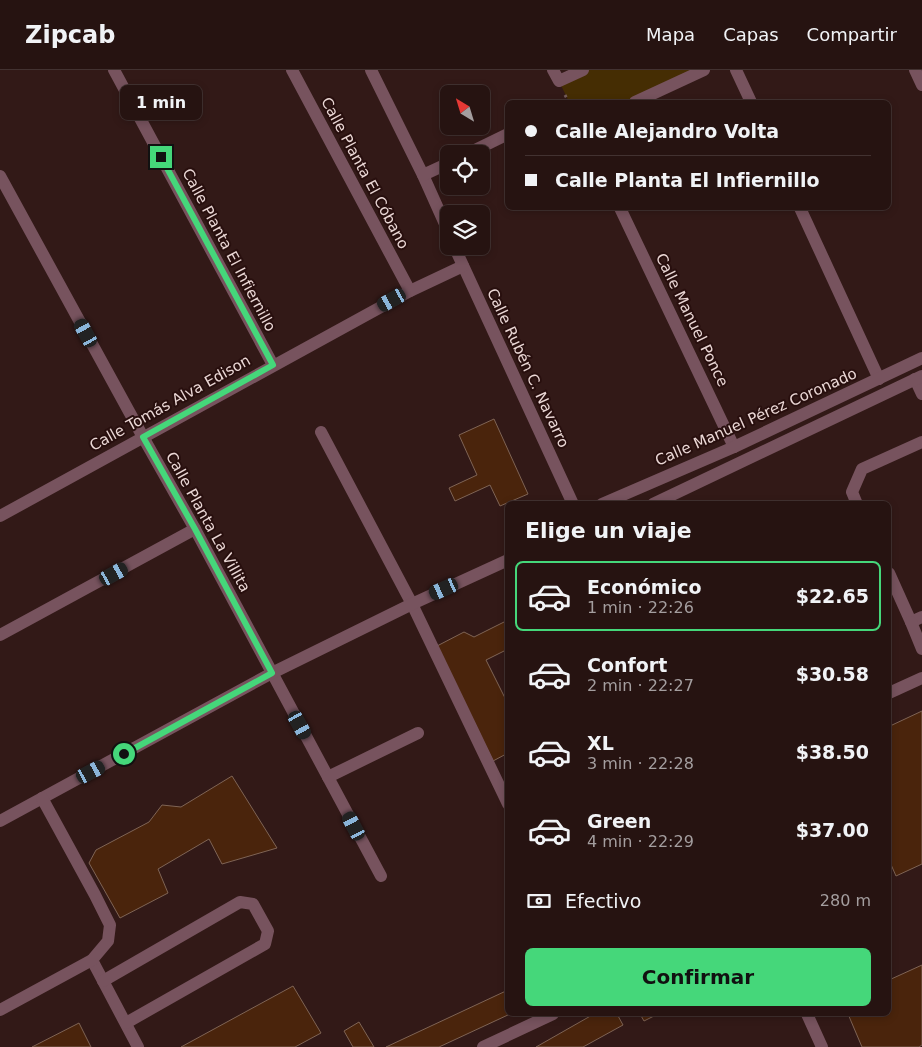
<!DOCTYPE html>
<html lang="es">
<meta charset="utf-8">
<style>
:root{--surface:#261311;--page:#32201f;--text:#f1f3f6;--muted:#a49e9f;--line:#423231;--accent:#45d77a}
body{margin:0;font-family:"DejaVu Sans",sans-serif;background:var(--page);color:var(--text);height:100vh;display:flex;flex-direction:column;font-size:19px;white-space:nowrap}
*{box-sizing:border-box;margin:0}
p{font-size:16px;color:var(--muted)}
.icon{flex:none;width:28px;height:28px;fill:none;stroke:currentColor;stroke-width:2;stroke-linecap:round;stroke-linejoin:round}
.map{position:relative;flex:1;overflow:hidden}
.drawer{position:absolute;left:505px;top:431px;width:386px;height:515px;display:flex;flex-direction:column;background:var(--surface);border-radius:8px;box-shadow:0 2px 8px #0003,0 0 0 1px var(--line)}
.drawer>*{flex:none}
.banner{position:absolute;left:505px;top:30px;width:386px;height:110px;border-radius:8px;box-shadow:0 2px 8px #0003,0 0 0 1px var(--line);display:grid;align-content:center;height:110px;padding:0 20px;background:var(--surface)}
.needle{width:32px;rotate:322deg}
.tools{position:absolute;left:440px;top:15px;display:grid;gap:10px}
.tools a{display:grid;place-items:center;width:50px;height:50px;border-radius:8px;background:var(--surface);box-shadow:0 2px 8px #0003,0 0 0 1px var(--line);font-size:25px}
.end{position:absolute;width:22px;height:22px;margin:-11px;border:6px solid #45d77a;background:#111;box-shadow:0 0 0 2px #111}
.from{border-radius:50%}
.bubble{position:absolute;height:35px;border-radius:8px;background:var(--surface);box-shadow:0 2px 8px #0003,0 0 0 1px var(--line);font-size:16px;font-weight:600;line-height:35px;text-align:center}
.car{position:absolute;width:15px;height:30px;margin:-15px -8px;border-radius:6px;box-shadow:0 0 4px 1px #0007;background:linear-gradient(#222 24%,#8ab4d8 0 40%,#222 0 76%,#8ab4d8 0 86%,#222 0)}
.banner b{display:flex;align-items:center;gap:18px;height:48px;font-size:19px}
.banner b+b{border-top:1px solid var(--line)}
.banner i{width:12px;height:12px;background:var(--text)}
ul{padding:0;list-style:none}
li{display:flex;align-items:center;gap:15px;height:70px;margin:0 10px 8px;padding:0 10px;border:2px solid transparent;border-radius:8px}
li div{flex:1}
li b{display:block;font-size:19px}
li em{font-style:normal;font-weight:600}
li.selected{border-color:var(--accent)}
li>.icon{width:45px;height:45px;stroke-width:1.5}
h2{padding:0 20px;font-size:22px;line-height:60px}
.pay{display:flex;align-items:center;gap:12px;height:55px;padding:0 20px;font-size:19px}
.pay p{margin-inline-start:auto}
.action{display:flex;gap:10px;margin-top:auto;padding:10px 20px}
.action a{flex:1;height:58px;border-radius:8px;background:var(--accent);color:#111;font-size:20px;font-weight:600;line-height:58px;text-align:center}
header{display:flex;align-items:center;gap:30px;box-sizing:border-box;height:70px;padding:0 25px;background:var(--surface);border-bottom:1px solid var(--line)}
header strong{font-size:24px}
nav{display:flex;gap:28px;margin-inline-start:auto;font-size:18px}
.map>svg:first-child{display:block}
.green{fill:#452d03}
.building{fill:#4a240c;stroke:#7f6455}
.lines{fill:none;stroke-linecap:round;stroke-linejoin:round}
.path{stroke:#745d5b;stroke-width:3;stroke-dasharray:2.5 4;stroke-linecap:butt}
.minor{stroke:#77535e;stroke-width:12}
.route{stroke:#45d77a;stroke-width:6}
.labels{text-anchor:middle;stroke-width:4;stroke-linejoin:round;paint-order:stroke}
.street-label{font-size:15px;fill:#ebd8d6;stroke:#280f0e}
</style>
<header>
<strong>Zipcab</strong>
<nav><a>Mapa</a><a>Capas</a><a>Compartir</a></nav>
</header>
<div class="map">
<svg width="922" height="977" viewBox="0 0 922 977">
<rect width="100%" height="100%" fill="#321917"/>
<!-- green -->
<path class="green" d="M583,0H706L635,32H569L559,11Z"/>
<!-- building -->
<g class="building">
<path d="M494,349L528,424L500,436L490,415L455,431L449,418L477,405L459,365Z"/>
<path d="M508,550V579L486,590L508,634V683L493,691L437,576L464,562L474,567Z"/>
<path d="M922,641V794L896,806L889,790V654L890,656Z"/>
<path d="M232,706L277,778L222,794L209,769L158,799L168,823L120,848L89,793L96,780L149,752L162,735L181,737Z"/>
<path d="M922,895V975L919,977H862L848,944H889V910Z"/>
<path d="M293,916L321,963L295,977H181Z"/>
<path d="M508,920V944H510L439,977H386Z"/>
<path d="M594,944H617L623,955L583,977H536Z"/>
<path d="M640,944H658L644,951Z"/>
<path d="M359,952L374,977H353L344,961Z"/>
<path d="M79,953L91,977H32Z"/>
</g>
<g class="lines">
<!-- path -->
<path class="path" d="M565,25L569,32"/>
<!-- minor -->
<g class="minor">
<path d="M114,0L273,295"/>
<path d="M292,0L410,221"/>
<path d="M371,0L423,105L449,163"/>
<path d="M553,0L559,11L583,0"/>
<path d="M736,0L751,32"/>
<path d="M915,0L922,15"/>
<path d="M635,32L704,0"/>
<path d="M467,84L508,64"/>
<path d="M423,105L449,93"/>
<path d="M0,106L143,367L195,459L381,806"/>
<path d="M620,138L734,377"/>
<path d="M800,138L879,309"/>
<path d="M454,176L573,434"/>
<path d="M915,309L922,324"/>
<path d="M321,362L412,534L508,734"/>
<path d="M602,434L734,377L922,288"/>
<path d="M653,434L922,306"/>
<path d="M857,434L852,422L862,399L922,372"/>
<path d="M0,446L410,221L463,196"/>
<path d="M889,503L911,552L922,547"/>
<path d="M911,552L922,579"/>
<path d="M0,565L195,459"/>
<path d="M889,623L922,608"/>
<path d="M328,707L418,663"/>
<path d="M0,751L272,603L412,534L508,490"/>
<path d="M92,890L138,977"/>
<path d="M103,911L240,832L253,834L268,861L265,874L126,953"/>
<path d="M0,940L92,890L108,871L110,855L95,825L42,728"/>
<path d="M807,944L822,977"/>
<path d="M483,977L553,944"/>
</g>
</g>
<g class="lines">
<!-- route -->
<path class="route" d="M124,684L272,603L195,459L143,367L273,295L161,87"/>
</g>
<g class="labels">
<!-- street labels -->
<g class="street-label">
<text transform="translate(365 103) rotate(62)" y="5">Calle Planta El Cóbano</text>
<text transform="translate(229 180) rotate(62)" y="5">Calle Planta El Infiernillo</text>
<text transform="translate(692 250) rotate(64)" y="5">Calle Manuel Ponce</text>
<text transform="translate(528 298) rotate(65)" y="5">Calle Rubén C. Navarro</text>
<text transform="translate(170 333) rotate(-29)" y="5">Calle Tomás Alva Edison</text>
<text transform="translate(756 347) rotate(-24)" y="5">Calle Manuel Pérez Coronado</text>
<text transform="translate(208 452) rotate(61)" y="5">Calle Planta La Villita</text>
</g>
</g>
</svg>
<div class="tools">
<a><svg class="needle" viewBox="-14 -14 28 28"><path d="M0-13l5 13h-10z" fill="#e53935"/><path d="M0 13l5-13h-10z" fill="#a49e9f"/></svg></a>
<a><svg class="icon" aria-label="locate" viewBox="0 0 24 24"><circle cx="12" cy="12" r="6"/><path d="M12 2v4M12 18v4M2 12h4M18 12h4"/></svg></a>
<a><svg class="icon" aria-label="layers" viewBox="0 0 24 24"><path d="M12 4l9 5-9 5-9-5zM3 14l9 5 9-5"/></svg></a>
</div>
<i class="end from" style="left:124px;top:684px"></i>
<i class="end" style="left:161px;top:87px"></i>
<div class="bubble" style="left:120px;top:15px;width:82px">1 min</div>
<i class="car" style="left:392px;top:230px;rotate:241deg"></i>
<i class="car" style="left:86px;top:263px;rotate:331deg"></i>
<i class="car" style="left:114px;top:504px;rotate:61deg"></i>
<i class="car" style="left:444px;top:519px;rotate:246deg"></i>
<i class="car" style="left:300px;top:655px;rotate:151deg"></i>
<i class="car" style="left:91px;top:702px;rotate:62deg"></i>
<i class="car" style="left:354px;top:756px;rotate:332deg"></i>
<div class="banner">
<b><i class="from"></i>Calle Alejandro Volta</b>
<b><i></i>Calle Planta El Infiernillo</b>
</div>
<section class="drawer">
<h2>Elige un viaje</h2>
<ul>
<li class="selected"><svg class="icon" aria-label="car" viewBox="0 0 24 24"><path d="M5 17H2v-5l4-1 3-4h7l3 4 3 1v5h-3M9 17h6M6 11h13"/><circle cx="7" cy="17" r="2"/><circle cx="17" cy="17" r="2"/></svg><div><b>Económico</b><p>1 min · 22:26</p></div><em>$22.65</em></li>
<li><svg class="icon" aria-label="car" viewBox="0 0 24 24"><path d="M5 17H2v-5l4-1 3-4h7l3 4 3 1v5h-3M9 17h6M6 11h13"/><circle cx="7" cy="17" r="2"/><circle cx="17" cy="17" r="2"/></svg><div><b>Confort</b><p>2 min · 22:27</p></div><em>$30.58</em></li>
<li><svg class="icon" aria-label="car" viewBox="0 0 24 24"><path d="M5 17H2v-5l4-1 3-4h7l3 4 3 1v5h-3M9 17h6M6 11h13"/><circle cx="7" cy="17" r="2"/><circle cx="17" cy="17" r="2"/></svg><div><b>XL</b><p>3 min · 22:28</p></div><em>$38.50</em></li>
<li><svg class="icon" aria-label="car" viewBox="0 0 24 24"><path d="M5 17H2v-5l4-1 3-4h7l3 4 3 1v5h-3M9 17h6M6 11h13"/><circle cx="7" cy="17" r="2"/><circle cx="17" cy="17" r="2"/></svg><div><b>Green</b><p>4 min · 22:29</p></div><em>$37.00</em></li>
</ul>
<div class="pay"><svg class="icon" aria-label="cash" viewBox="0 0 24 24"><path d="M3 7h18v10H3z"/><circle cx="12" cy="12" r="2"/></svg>Efectivo<p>280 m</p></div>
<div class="action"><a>Confirmar</a></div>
</section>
</div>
